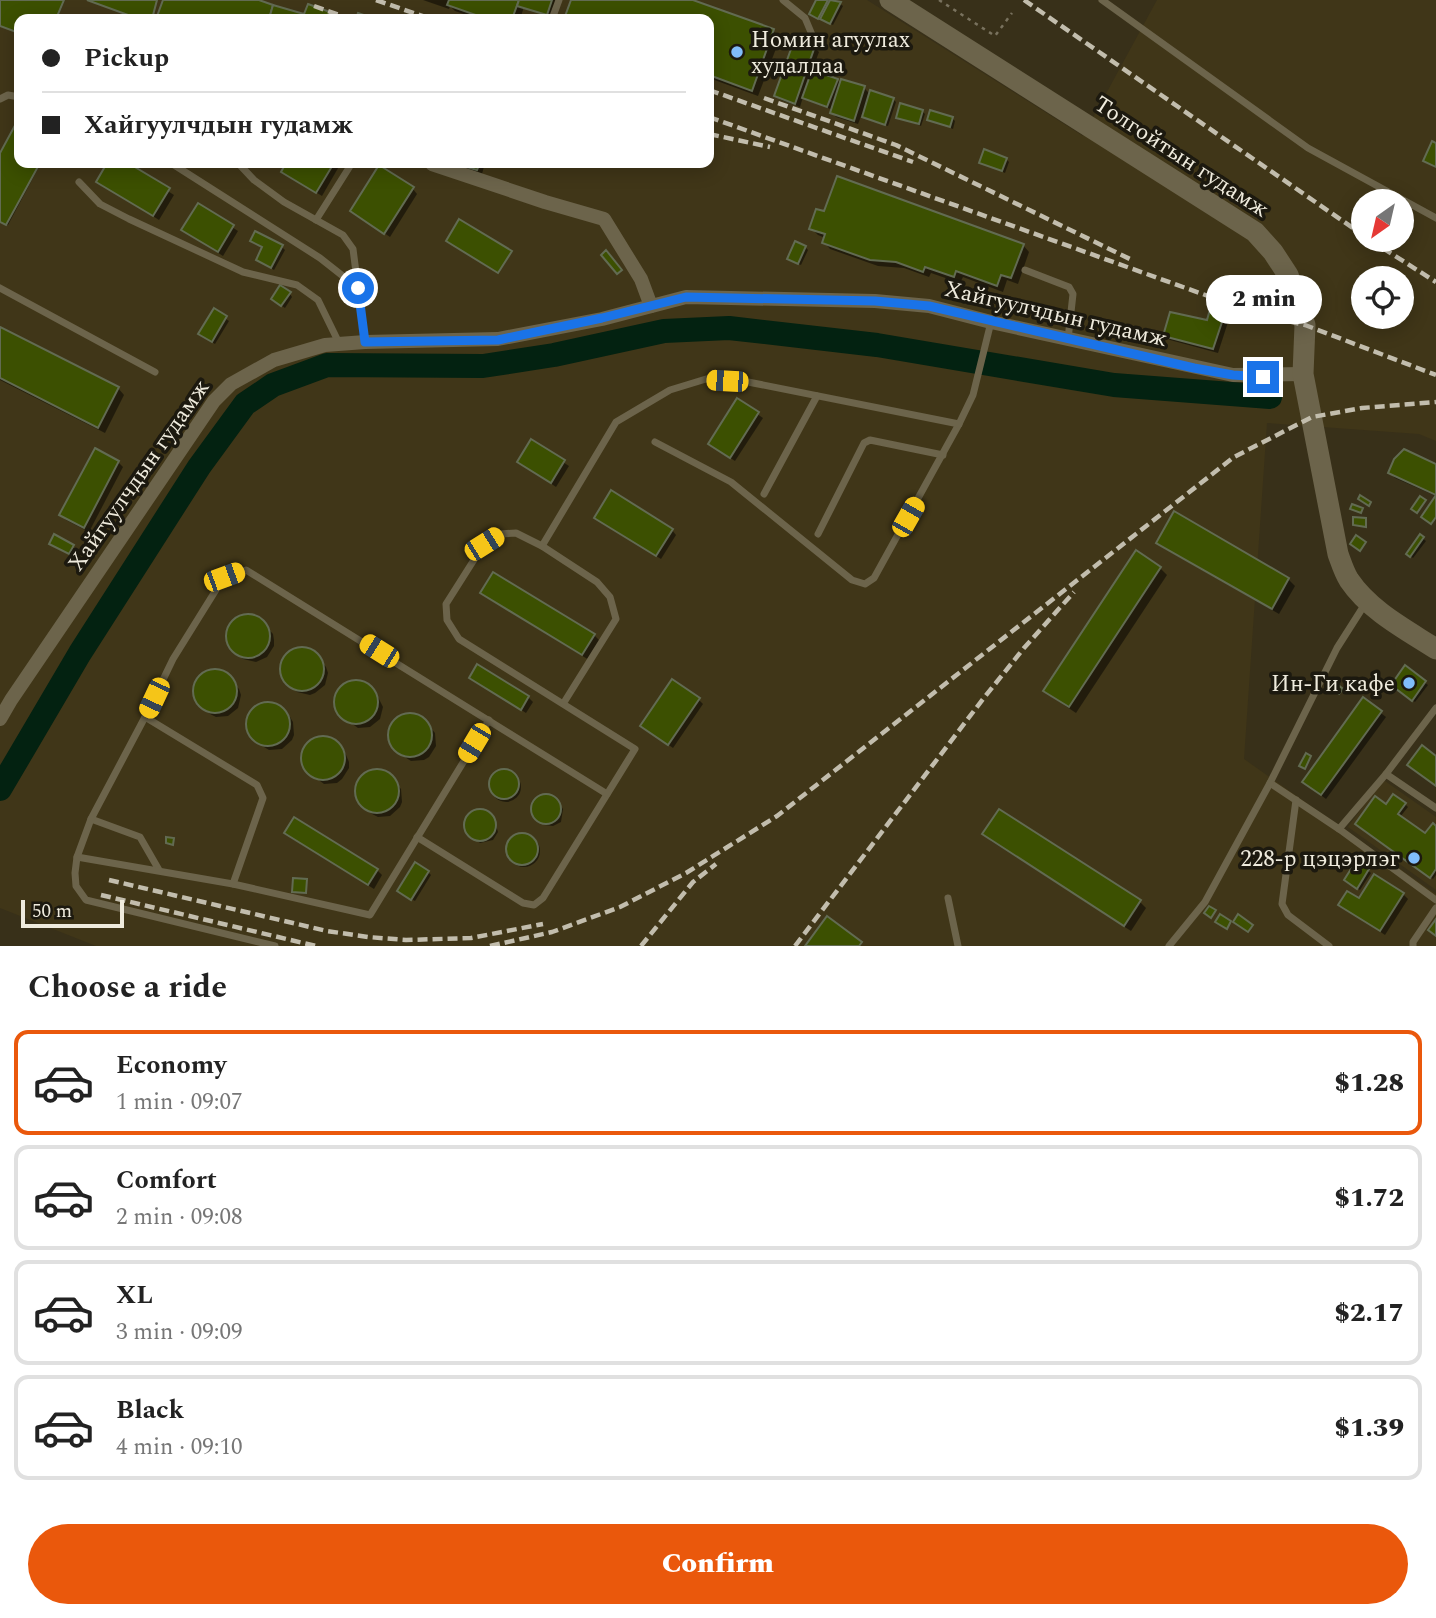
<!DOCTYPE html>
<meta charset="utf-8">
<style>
:root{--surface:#fff;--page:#f2f2f2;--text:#222;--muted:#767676;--line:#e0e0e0;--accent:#ea580c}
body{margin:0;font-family:Spectral,serif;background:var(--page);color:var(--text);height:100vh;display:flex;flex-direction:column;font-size:26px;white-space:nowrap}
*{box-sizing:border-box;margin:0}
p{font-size:23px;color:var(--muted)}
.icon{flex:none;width:38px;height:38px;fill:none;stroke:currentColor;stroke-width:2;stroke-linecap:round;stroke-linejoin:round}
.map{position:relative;height:946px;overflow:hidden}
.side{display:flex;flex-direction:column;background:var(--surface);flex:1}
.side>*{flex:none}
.top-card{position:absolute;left:14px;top:14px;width:700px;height:154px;border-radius:14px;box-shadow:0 4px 18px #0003;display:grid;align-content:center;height:154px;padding:0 28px;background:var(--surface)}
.needle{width:46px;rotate:214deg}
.controls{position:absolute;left:1351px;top:189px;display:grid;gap:14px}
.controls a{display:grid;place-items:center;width:63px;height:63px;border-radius:50%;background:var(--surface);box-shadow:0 4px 18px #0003;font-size:35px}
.scale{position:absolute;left:21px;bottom:18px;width:103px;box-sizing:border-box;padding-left:7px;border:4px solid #efebdd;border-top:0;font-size:19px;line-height:24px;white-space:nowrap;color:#efebdd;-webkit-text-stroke:5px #1c190f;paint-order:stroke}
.end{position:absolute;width:32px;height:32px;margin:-16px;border:9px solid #1a73e8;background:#fff;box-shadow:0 0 0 4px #fff}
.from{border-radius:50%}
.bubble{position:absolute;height:49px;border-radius:24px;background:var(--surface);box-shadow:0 4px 18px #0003;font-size:23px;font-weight:800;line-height:49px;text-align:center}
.car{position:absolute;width:21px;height:42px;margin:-21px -10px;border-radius:9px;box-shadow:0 0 5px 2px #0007;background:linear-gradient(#f5c518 24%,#345 0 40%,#f5c518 0 76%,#345 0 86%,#f5c518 0)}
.top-card b{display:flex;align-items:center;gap:24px;height:66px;font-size:26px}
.top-card b+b{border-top:2px solid var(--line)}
.top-card i{width:18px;height:18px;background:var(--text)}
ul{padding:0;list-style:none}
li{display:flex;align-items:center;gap:21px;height:105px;margin:0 14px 10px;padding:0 14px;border:4px solid var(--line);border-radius:14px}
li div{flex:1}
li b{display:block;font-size:26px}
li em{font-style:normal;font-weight:800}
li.active{border-color:var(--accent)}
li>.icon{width:63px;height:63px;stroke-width:1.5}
h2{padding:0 28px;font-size:32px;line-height:84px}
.cta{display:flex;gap:14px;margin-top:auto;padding:14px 28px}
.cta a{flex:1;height:80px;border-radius:42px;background:var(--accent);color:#fff;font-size:28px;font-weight:800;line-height:80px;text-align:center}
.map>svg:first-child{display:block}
.built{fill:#403618;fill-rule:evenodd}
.shadow{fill:#0007}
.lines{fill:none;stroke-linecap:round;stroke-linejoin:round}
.river{stroke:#032211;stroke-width:24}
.building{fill:#3c5001;stroke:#626b52;stroke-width:2}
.path{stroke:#79725e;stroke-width:2.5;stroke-dasharray:3.5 5;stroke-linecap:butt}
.service{stroke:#6c644b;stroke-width:7}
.minor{stroke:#6c644b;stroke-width:14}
.secondary{stroke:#6c644b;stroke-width:21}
.rail{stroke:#c2bdad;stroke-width:4.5;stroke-dasharray:10 5;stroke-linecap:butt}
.route{stroke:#1a73e8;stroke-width:9}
.poi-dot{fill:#80bdfa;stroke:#1c190f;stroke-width:2.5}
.labels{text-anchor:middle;stroke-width:7;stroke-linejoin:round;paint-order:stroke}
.poi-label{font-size:23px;fill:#efebdd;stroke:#1c190f;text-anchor:end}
.street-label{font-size:23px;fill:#efebdd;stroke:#1c190f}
</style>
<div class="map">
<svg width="1436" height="946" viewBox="0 0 1436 946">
<rect width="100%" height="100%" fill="#383019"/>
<!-- built -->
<g class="built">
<path d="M0,0H867L1083,136L1157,0H1436V441L1419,434L1267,423L1244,759L1436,894V946H96L0,908ZM19,19H709V163H19ZM1363,201H1402V240H1363ZM1363,278H1402V317H1363Z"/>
<path d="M1385,781L1436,817V890L1348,827L1381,782Z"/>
</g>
<!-- shadow -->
<g class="shadow">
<path d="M0,0H65L57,19H19V32L0,25Z"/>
<path d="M165,0H255L305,17L341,19H158Z"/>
<path d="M423,0H558L553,15L523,6V10L552,19L523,10L520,19H478L455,11L450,6L449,9Z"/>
<path d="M573,0H688L773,31L780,38L758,96L709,78V19H566Z"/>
<path d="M818,0H835L843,6L833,25L811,14Z"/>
<path d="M814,47L819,52L812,71L837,80L841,84L864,88L871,95L893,99L896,102L888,126L867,119L862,114L858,124L836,117L832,112L833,110L807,100L803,97L800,107L781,100L776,96Z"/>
<path d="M922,111L925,114L921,126L898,117Z"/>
<path d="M952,118L955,121L953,129L929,119Z"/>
<path d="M19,121V163H41L8,225L0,221V157Z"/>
<path d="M1006,159L1009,162L1005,173L981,162Z"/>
<path d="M109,163H124L174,195L159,220L98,181Z"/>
<path d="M288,163H341L322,196L283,172Z"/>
<path d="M455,163H485L482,174L460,167Z"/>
<path d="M413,189L417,194L390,237L352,211Z"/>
<path d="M198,205L238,231L223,256L183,230Z"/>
<path d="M825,214L1023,245L1029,252L1018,284L1007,280L1003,292L963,277L960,283L931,273L929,277L904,268L878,266L830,249L824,242L825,238L818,235L811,228Z"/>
<path d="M252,241L282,247L285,250L274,270L258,260L264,248Z"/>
<path d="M805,247L808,250L801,265L792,261Z"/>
<path d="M290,294L292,297L285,308L276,302Z"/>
<path d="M214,311L229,321L215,344L204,337Z"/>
<path d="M1224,314L1229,319L1218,353L1170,340L1165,335L1208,322Z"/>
<path d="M0,329L118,388L124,395L105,433L0,380Z"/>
<path d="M738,401L763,418L735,461L715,448Z"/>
<path d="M532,442L569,466L556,487L519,462Z"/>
<path d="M118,462L123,467L89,532L66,520L61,515Z"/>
<path d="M1436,466V496L1395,478L1390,473Z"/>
<path d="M601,522L672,530L676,535L661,559Z"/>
<path d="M1420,536L1426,541L1413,558L1408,554Z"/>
<path d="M1158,542L1288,579L1295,586L1279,614L1165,549Z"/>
<path d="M54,546L72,547L75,549L72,556Z"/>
<path d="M1160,568L1167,575L1076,713L1052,697L1045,691Z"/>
<path d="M482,593L594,635L601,642L589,660L489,599Z"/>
<path d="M245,615L259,618L273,634L274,640V646L267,657L256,662L243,659L238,654L232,649L228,635L233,622Z"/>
<path d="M306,649L318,657L326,667L328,673L325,685L315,693L310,695L297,692L283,675V661L292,651Z"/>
<path d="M1406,668L1428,685L1415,702L1396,688Z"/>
<path d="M212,671L225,674L239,689L241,695L238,708L228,716L216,717L210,714L195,698L196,684L199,678Z"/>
<path d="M471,678L528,697L533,702L526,713Z"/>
<path d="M360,683L377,695L383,707L380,719L370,727L358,728L340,715L337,709V695L347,685Z"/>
<path d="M699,700L703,704L673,748L647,730Z"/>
<path d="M1364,700L1386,717L1326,799L1309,786Z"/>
<path d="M272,704L290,717L293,722L294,735L292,740L282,749L269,750L264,747L249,731V717L259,706Z"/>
<path d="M414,715L426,722L435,733L436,746L429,757L424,760L411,761L400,754L391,742V728L400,718Z"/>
<path d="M320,738L334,740L344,750L349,762V768L342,779L337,783L324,784L307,771L303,757L308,745Z"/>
<path d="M374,771L387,774L401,789L402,802L400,807L390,816L378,817L372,814L357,797L358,783L361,778Z"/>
<circle cx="506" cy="787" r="15"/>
<path d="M542,796L555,798L563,809L561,822L553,826L544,825L534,815L535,801Z"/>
<path d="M1405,804L1408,807L1400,817L1426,836L1436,828V875L1433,879L1360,827L1386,807Z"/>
<path d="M481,810L494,818L498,832L493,840L480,843L466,830V821L471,813Z"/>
<path d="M294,819L377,870L382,875L374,889L291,838L286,833Z"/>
<path d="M985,834L1140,902L1146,908L1131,931L991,841Z"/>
<circle cx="524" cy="851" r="16"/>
<path d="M1357,863L1371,873L1360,890L1349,883Z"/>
<path d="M428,872L431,875L415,901L402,894Z"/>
<path d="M1403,894L1408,899L1385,935L1340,905Z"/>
</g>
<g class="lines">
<!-- river -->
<path class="river" d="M0,789L80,653L199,467L245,404L273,385L327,365L483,366L554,355L664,331L729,328L877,345L1114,385L1270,397"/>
</g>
<!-- building -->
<g class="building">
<path d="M0,0H64L56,19H19V33L0,26Z"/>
<path d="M87,0H157L152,19H139Z"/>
<path d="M163,0H259L273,5L269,19H156Z"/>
<path d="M449,0H519L512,19H487L447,5Z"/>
<path d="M519,0H552L547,15L517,6Z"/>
<path d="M571,0H693L774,29L752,91L709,75V19H564Z"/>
<path d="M816,0H828L818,19L809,14Z"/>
<path d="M830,0L841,2L830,24L820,19Z"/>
<path d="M308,4L341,16L340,19H269L273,5L304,14Z"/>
<path d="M358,13L375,19H356Z"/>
<path d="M795,38L815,46L795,104L774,96Z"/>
<path d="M812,70L838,79L827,107L802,98Z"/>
<path d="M841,79L865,86L854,121L830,113Z"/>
<path d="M870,90L894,98L885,125L862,117Z"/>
<path d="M900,103L923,110L919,124L896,118Z"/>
<path d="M930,110L953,117L950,127L927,120Z"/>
<path d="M19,118V163H40L6,225L0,222V153Z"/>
<path d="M1432,141L1436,143V167L1423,161Z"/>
<path d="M984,149L1007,158L1002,171L979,163Z"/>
<path d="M107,163H128L170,188L153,216L96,182Z"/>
<path d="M286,163H334L316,193L281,172Z"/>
<path d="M453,163H480L477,170Z"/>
<path d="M379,165L414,187L384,234L350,211Z"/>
<path d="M837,176L1024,244L1011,278L1001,275L997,286L956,271L954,277L925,267L923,272L896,262L870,260L822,243L825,234L809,229L816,209L824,211Z"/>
<path d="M198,203L234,225L218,252L181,230Z"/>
<path d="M459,219L512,251L498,273L446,241Z"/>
<path d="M255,231L283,245L271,268L256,260L262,247L250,241Z"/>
<path d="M795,241L806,246L798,264L787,259Z"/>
<path d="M606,250L622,270L617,274L601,255Z"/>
<path d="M280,285L291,292L281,306L271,299Z"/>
<path d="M1211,306L1225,313L1213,349L1163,336L1170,312L1207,320Z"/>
<path d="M214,308L227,316L212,342L198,334Z"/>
<path d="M0,327L119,387L98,428L0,378Z"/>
<path d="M737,398L759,412L730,458L708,444Z"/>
<path d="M531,439L565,460L551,483L517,462Z"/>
<path d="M95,448L119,461L84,528L59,515Z"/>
<path d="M1404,449L1436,464V495L1388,473L1394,459Z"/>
<path d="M611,490L673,529L656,556L594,518Z"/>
<path d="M1360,495L1371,502L1369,506L1358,499Z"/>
<path d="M1436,495V517L1431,524L1421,517Z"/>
<path d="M1420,496L1426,500L1417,513L1411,509Z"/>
<path d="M1352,504L1363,508L1361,513L1350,509Z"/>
<path d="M1174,511L1289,578L1272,609L1156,543Z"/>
<path d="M1353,517L1366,518V527L1353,525Z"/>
<path d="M54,534L74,545L69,554L49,544Z"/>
<path d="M1420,534L1424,537L1410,557L1406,554Z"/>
<path d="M1356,535L1366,542L1360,551L1350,544Z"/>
<path d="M1136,550L1161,567L1069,707L1043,691Z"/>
<path d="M493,572L595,634L582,655L480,593Z"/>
<circle cx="248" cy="636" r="22"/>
<circle cx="302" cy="669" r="22"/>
<path d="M477,664L529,696L521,710L469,678Z"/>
<path d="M1405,665L1426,681L1412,701L1391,685Z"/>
<circle cx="215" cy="691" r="22"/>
<path d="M672,679L700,698L668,745L640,726Z"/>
<path d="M1332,680L1343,689L1339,694L1328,686Z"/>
<circle cx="356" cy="702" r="22"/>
<path d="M1363,697L1382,711L1321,795L1302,782Z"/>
<circle cx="268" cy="724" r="22"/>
<circle cx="410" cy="735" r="22"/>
<circle cx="323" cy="758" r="22"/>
<path d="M1422,745L1436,756V786L1407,765Z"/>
<path d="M1306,753L1311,756L1305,769L1299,766Z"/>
<circle cx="504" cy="784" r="15"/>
<circle cx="377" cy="791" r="22"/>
<circle cx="546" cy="809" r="15"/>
<path d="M1393,794L1406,803L1398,814L1425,833L1433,823L1436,826V869L1430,878L1355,824L1375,796L1386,804Z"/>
<circle cx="480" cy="825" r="16"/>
<path d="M999,809L1141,900L1124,926L982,834Z"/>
<path d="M294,817L378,869L368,885L284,833Z"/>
<circle cx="522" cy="849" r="16"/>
<path d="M166,837L174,838L173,845L166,843Z"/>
<path d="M1356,861L1369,869L1357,889L1344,880Z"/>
<path d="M415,862L429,871L411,900L397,891Z"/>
<path d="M1374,874L1404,893L1380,931L1338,905L1347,891L1359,898Z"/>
<path d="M293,878L307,879L306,893L292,892Z"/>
<path d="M1209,906L1216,910L1211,918L1204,913Z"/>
<path d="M1220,914L1231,921L1227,929L1215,922Z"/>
<path d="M1238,914L1253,925L1248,932L1233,922Z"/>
<path d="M827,916L862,942L859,946H805Z"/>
<path d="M1436,919V936L1428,930Z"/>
</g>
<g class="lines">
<!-- path -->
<path class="path" d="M939,0L995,36L1012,13"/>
<!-- service -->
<g class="service">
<path d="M783,0L805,18L813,37"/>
<path d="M1102,0L1308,148L1436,218"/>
<path d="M552,19L559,0"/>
<path d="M0,99L8,95L19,97"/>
<path d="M171,163L320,258L358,288"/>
<path d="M238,163L254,180L284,202L343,235L353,249L365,342"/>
<path d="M79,182L100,204L129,219L243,272L297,285L318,300L339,343"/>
<path d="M316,220L352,163"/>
<path d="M1025,270L1069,287L1073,294L1068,339"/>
<path d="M0,288L155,372"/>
<path d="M655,442L731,482L852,580L865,584L874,578L959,424L973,395L991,322"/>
<path d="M764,494L817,396"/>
<path d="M818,534L864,443L870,440L943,455"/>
<path d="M542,546L616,422L670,390L706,379L748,382L959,424"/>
<path d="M1365,604L1337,648L1270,783L1339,829L1386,774L1436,708"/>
<path d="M145,717L257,785L263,798L233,884"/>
<path d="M1386,774L1436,808"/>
<path d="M1296,800L1282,904L1288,915L1329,946"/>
<path d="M91,819L140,837L159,870"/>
<path d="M1339,829L1436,900"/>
<path d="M417,837L523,903L534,905L543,898L635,749L459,639L447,620L446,604L484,544L500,534L516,533L542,546L597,582L610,597L616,619L563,704"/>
<path d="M77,857L233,884L370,915L489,720"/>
<path d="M948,898L958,946"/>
<path d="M275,946L86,900L76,886L75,873L77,857L91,819L145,717L173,659L224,577L246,570L607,794"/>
<path d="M1169,946L1205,902L1270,783"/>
<path d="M1413,946V942L1436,908"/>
</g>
<!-- minor -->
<g class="minor">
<path d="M432,164L545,202L604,219L641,279L651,306"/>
<path d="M0,719L11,700L214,401L231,384L274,360L325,345L365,342L498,339L602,319L686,297L875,301L929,306L991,322L1233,375L1303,374"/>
</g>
<!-- secondary -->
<path class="secondary" d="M890,0L1255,232L1273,252L1288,275L1305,325L1303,374L1338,554C1341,562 1344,572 1349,580C1370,611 1405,629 1436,649"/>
<!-- rail -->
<g class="rail">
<path d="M376,0L431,19"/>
<path d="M1024,0L1363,235"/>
<path d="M314,6L350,19"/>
<path d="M709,90L913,162"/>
<path d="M764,98L896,145L1134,261"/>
<path d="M709,117L1261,315L1305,325L1436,375"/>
<path d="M709,134L770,147"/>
<path d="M1370,240L1436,282"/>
<path d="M109,880L327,931L368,937L406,940L471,938L543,924"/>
<path d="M101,895L316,946"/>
<path d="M490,946L552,932L620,907L686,873L777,816L1234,457L1312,417L1362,408L1436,402"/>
<path d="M641,946L693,882L716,864"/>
<path d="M795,946L983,699L1024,648L1074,592"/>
</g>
</g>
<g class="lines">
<!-- route -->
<path class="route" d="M358,288L365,342L498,340L602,318L686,297L875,301L929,306L1194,368L1233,375L1263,377"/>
</g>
<!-- markers -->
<g class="poi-dot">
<circle cx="737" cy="52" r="7"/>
<circle cx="1409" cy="683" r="7"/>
<circle cx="1414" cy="858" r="7"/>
</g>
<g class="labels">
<!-- poi labels -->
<g class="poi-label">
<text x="751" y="47" text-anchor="start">Номин агуулах<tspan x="751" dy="26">худалдаа</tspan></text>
<text x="1395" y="691">Ин-Ги кафе</text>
<text x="1400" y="866">228-р цэцэрлэг</text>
</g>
<!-- street labels -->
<g class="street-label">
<text transform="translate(1182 156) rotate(33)" y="8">Толгойтын гудамж</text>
<text transform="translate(1056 313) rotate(13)" y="8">Хайгуулчдын гудамж</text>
<text transform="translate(138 475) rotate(-55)" y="8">Хайгуулчдын гудамж</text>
</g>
</g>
</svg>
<div class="controls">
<a><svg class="needle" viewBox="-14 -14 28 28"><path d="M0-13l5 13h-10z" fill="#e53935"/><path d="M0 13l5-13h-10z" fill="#767676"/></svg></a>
<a><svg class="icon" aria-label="locate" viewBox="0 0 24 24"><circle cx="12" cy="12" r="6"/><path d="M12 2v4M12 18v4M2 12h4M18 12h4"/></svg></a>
</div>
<div class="scale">50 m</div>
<i class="end from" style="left:358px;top:288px"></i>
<i class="end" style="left:1263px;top:377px"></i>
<div class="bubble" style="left:1206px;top:275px;width:116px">2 min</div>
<i class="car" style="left:727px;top:381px;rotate:273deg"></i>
<i class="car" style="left:908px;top:517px;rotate:30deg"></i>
<i class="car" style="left:484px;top:544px;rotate:58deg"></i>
<i class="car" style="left:224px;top:577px;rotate:70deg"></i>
<i class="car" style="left:379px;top:651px;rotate:302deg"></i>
<i class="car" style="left:154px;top:698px;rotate:205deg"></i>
<i class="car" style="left:474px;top:743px;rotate:211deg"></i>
<div class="top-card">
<b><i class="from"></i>Pickup</b>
<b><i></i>Хайгуулчдын гудамж</b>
</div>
</div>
<section class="side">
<h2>Choose a ride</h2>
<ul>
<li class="active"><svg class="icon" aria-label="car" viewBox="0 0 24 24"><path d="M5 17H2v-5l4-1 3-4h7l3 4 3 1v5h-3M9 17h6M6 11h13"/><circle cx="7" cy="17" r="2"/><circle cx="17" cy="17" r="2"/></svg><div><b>Economy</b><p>1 min · 09:07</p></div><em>$1.28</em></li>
<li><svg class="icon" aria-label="car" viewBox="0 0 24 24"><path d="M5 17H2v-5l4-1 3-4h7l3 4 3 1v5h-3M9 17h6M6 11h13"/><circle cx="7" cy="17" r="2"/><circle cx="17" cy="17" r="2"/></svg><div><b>Comfort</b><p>2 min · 09:08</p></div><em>$1.72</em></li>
<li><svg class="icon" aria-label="car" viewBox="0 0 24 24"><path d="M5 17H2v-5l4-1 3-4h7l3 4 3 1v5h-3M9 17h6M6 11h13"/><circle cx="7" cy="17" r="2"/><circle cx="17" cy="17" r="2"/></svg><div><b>XL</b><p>3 min · 09:09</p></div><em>$2.17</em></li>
<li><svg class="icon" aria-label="car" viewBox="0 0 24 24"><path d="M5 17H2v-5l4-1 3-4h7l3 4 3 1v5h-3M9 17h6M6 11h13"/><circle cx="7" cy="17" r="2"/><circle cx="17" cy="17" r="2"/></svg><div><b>Black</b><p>4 min · 09:10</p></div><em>$1.39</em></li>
</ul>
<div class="cta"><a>Confirm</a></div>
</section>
